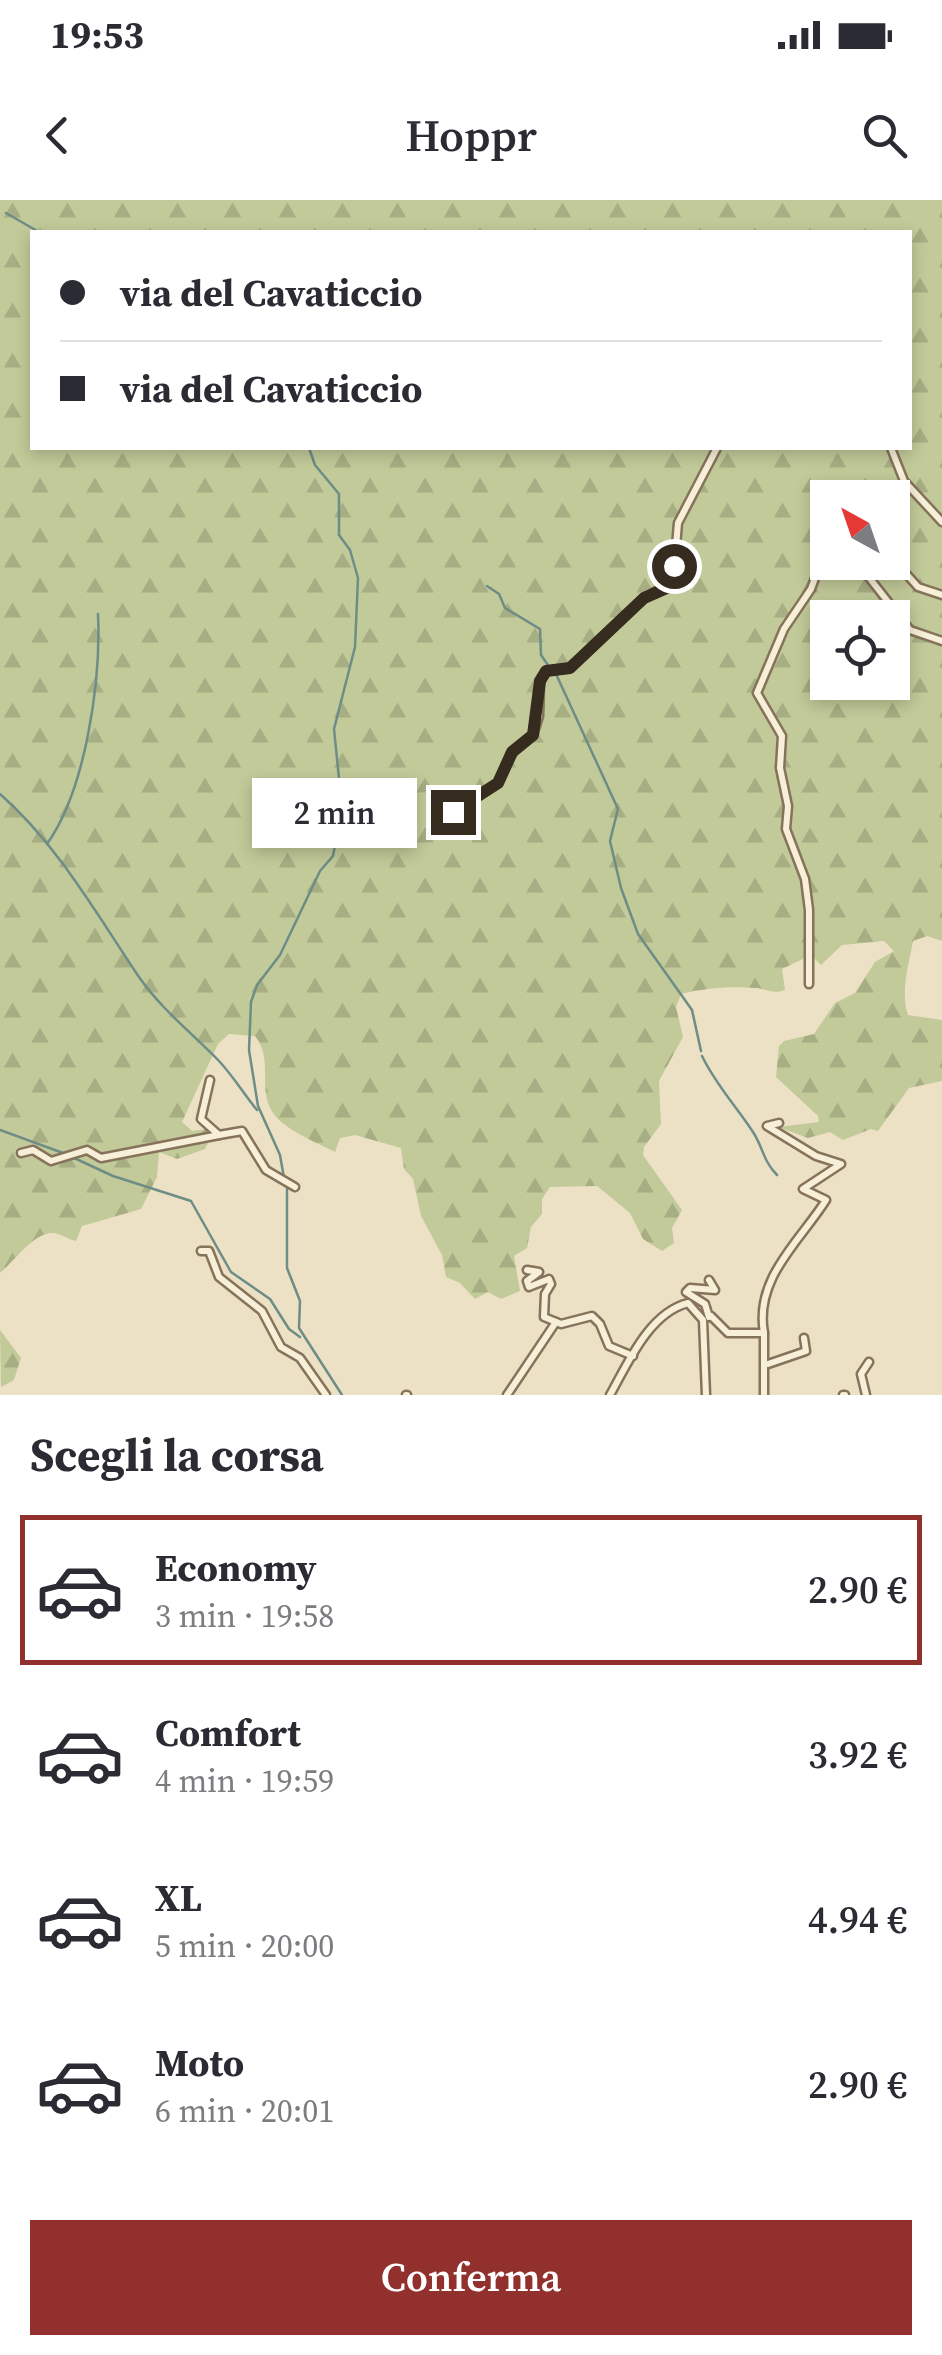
<!DOCTYPE html>
<html lang="it">
<meta charset="utf-8">
<style>
:root{--surface:#fff;--page:#f7f7f7;--text:#2b2b33;--muted:#7c7c81;--line:#e1e1e2;--accent:#92302e}
body{margin:0;font-family:"Source Serif 4",serif;background:var(--page);color:var(--text);height:100vh;display:flex;flex-direction:column;font-size:38px;white-space:nowrap}
*{box-sizing:border-box;margin:0}
p{font-size:32px;color:var(--muted)}
.icon{flex:none;width:55px;height:55px;fill:none;stroke:currentColor;stroke-width:2;stroke-linecap:round;stroke-linejoin:round}
.map{position:relative;height:1195px;overflow:hidden}
.side{display:flex;flex-direction:column;background:var(--surface);flex:1}
.side>*{flex:none}
.banner{position:absolute;left:30px;top:30px;width:882px;height:220px;border-radius:0px;box-shadow:0 5px 15px #0003;display:grid;align-content:center;height:220px;padding:0 30px;background:var(--surface)}
.needle{width:65px;rotate:320deg}
.tools{position:absolute;left:810px;top:280px;display:grid;gap:20px}
.tools a{display:grid;place-items:center;width:100px;height:100px;border-radius:0px;background:var(--surface);box-shadow:0 5px 15px #0003;font-size:50px}
.end{position:absolute;width:45px;height:45px;margin:-22px;border:12px solid #362b1f;background:#fff;box-shadow:0 0 0 5px #fff}
.from{border-radius:50%}
.bubble{position:absolute;height:70px;border-radius:0px;background:var(--surface);box-shadow:0 5px 15px #0003;font-size:32px;font-weight:600;line-height:70px;text-align:center}
.banner b{display:flex;align-items:center;gap:35px;height:95px;font-size:38px}
.banner b+b{border-top:2px solid var(--line)}
.banner i{width:25px;height:25px;background:var(--text)}
ul{padding:0;list-style:none}
li{display:flex;align-items:center;gap:30px;height:150px;margin:0 20px 15px;padding:0 10px;border:5px solid transparent;border-radius:0px}
li div{flex:1}
li b{display:block;font-size:38px}
li em{font-style:normal;font-weight:600}
li.current{border-color:var(--accent)}
li>.icon{width:90px;height:90px;stroke-width:1.5}
h2{padding:0 30px;font-size:45px;line-height:120px}
.primary-button{display:flex;gap:20px;margin-top:auto;padding:20px 30px}
.primary-button a{flex:1;height:115px;border-radius:0px;background:var(--accent);color:#fff;font-size:40px;font-weight:600;line-height:115px;text-align:center}
.status{display:flex;justify-content:space-between;align-items:center;height:70px;padding:0 50px;background:var(--surface);direction:ltr}
.status svg{height:28px;fill:currentColor}
header{display:flex;justify-content:space-between;align-items:center;height:130px;padding:0 30px;background:var(--surface);font-size:45px;font-weight:600}
.map>svg:first-child{display:block}
.forest{fill:url(#forest-firs);fill-rule:evenodd}
.lines{fill:none;stroke-linecap:round;stroke-linejoin:round}
.stream{stroke:#6d8d86;stroke-width:2.5}
.minor-casing{stroke:#86735b;stroke-width:11}
.minor{stroke:#f7efd7;stroke-width:6}
.route{stroke:#362b1f;stroke-width:12}
</style>
<div class="status"><b>19:53</b><svg viewBox="0 0 49 12"><path d="M0 12V9h3v3zM5 12V6h3v6zM10 12V3h3v9zM15 12V0h3v12zM26 1h20v11H26zM47 4h2v5h-2z"/></svg></div>
<header><svg class="icon" aria-label="back" viewBox="0 0 24 24"><path d="M15 5l-7 7 7 7"/></svg>Hoppr<svg class="icon" aria-label="search" viewBox="0 0 24 24"><circle cx="10" cy="10" r="6"/><path d="M15 15l6 6"/></svg></header>
<div class="map">
<svg width="942" height="1195" viewBox="0 0 942 1195">
<defs>
<pattern id="forest-firs" width="22" height="20" patternUnits="userSpaceOnUse" patternTransform="scale(2.5)"><rect width="22" height="20" fill="#c2ca99"/><path d="M5 1l3.5 6h-7zM16 11l3.5 6h-7z" fill="#a7ae83"/></pattern>
</defs>
<rect width="100%" height="100%" fill="#ece1c4"/>
<!-- forest -->
<g class="forest">
<path d="M0,0H942V741L927,736L913,741C909,764 900,792 908,815L942,820V881L909,888L878,931L871,929L843,940L830,932L808,938L778,927L819,922L818,916L776,877L779,846L784,841L814,834L835,803L855,793L875,762L894,751L884,741L842,745L821,765L811,755L782,769L785,790C771,795 767,788 754,788C731,786 703,788 681,794L676,807L683,837L659,881L661,924L644,947L643,955L682,1010L672,1028L674,1043L662,1051L643,1039L630,1013L597,986L550,987L542,999V1014L531,1027L527,1048L514,1056L520,1091L501,1099L488,1092L475,1099L460,1083L446,1077L442,1055L421,1016L413,979L404,969L401,948L355,935L340,938L335,952C316,942 286,931 273,913C257,890 274,859 255,836L229,834L218,844L182,922L192,931L207,929L212,935L205,949L177,959L159,952L157,977L141,1009L82,1026L76,1041C67,1039 60,1033 52,1033C33,1033 13,1063 0,1073ZM32,32H910V248H32ZM828,298H892V362H828ZM828,418H892V482H828Z"/>
<path d="M0,1130L21,1158L14,1180L1,1187Z"/>
</g>
<g class="lines">
<!-- stream -->
<g class="stream">
<path d="M6,13L39,32"/>
<path d="M487,386L499,394L505,408L540,429L541,455L550,468"/>
<path d="M556,474L618,609L610,641L621,688L638,734L692,810L701,851"/>
<path d="M0,594C57,644 96,713 139,777C162,810 192,833 219,861C233,876 244,894 257,910"/>
<path d="M47,644C86,589 101,481 98,414"/>
<path d="M702,856C716,885 736,906 753,932C763,947 763,961 777,975"/>
<path d="M0,930L63,953"/>
<path d="M72,957L113,976L191,1001L231,1072L270,1099L289,1129L300,1137"/>
<path d="M284,978L280,955L258,906L249,850L251,802L257,785L280,755L320,671L333,656L342,608L334,529L355,447L358,378L350,350L339,335V294L315,265L309,248"/>
<path d="M287,985V1068L300,1101L299,1128L342,1195"/>
</g>
<defs>
<g id="minor">
<path d="M891,248L904,281L942,322"/>
<path d="M892,358L918,387L942,395"/>
<path d="M857,362L910,430L942,441"/>
<path d="M453,612L498,583L513,552L533,535L539,516L540,481L547,471L570,468L643,399L673,381L678,323L717,248"/>
<path d="M809,784V710L805,679L786,629L788,606L780,568L782,536L757,493L784,429L811,389L828,343"/>
<path d="M210,880L201,919L219,935L242,931L266,970L295,987"/>
<path d="M21,953L33,950L51,961L87,950L101,958L219,935"/>
<path d="M201,1051H209L219,1077L262,1111L281,1147L300,1158L326,1195"/>
<path d="M527,1070L539,1072L527,1081L529,1087L549,1079L551,1084L545,1094L544,1117L561,1124L592,1116L600,1124L609,1146L633,1156"/>
<path d="M711,1116L728,1133H764V1195"/>
<path d="M709,1117L705,1104L686,1092L690,1088L715,1090L709,1080"/>
<path d="M764,1133C754,1078 801,1040 826,1000L803,989L841,964L816,956L767,926L779,923"/>
<path d="M768,1164L806,1151L804,1138"/>
<path d="M406,1195H407"/>
<path d="M507,1195L556,1122"/>
<path d="M610,1195C628,1163 649,1113 688,1103L703,1120L706,1195"/>
<path d="M843,1195H845"/>
<path d="M866,1195L861,1174L869,1162"/>
</g>
</defs>
<!-- minor casing -->
<use href="#minor" class="minor-casing"/>
<!-- minor -->
<use href="#minor" class="minor"/>
</g>
<g class="lines">
<!-- route -->
<path class="route" d="M453,612L498,583L512,552L533,535L540,481L546,471L570,468L644,398L669,387L674,366"/>
</g>
</svg>
<div class="tools">
<a><svg class="needle" viewBox="-14 -14 28 28"><path d="M0-13l5 13h-10z" fill="#e53935"/><path d="M0 13l5-13h-10z" fill="#7c7c81"/></svg></a>
<a><svg class="icon" aria-label="locate" viewBox="0 0 24 24"><circle cx="12" cy="12" r="6"/><path d="M12 2v4M12 18v4M2 12h4M18 12h4"/></svg></a>
</div>
<i class="end from" style="left:674px;top:366px"></i>
<i class="end" style="left:453px;top:612px"></i>
<div class="bubble" style="left:252px;top:578px;width:165px">2 min</div>
<div class="banner">
<b><i class="from"></i>via del Cavaticcio</b>
<b><i></i>via del Cavaticcio</b>
</div>
</div>
<section class="side">
<h2>Scegli la corsa</h2>
<ul>
<li class="current"><svg class="icon" aria-label="car" viewBox="0 0 24 24"><path d="M5 17H2v-5l4-1 3-4h7l3 4 3 1v5h-3M9 17h6M6 11h13"/><circle cx="7" cy="17" r="2"/><circle cx="17" cy="17" r="2"/></svg><div><b>Economy</b><p>3 min · 19:58</p></div><em>2.90 €</em></li>
<li><svg class="icon" aria-label="car" viewBox="0 0 24 24"><path d="M5 17H2v-5l4-1 3-4h7l3 4 3 1v5h-3M9 17h6M6 11h13"/><circle cx="7" cy="17" r="2"/><circle cx="17" cy="17" r="2"/></svg><div><b>Comfort</b><p>4 min · 19:59</p></div><em>3.92 €</em></li>
<li><svg class="icon" aria-label="car" viewBox="0 0 24 24"><path d="M5 17H2v-5l4-1 3-4h7l3 4 3 1v5h-3M9 17h6M6 11h13"/><circle cx="7" cy="17" r="2"/><circle cx="17" cy="17" r="2"/></svg><div><b>XL</b><p>5 min · 20:00</p></div><em>4.94 €</em></li>
<li><svg class="icon" aria-label="car" viewBox="0 0 24 24"><path d="M5 17H2v-5l4-1 3-4h7l3 4 3 1v5h-3M9 17h6M6 11h13"/><circle cx="7" cy="17" r="2"/><circle cx="17" cy="17" r="2"/></svg><div><b>Moto</b><p>6 min · 20:01</p></div><em>2.90 €</em></li>
</ul>
<div class="primary-button"><a>Conferma</a></div>
</section>
